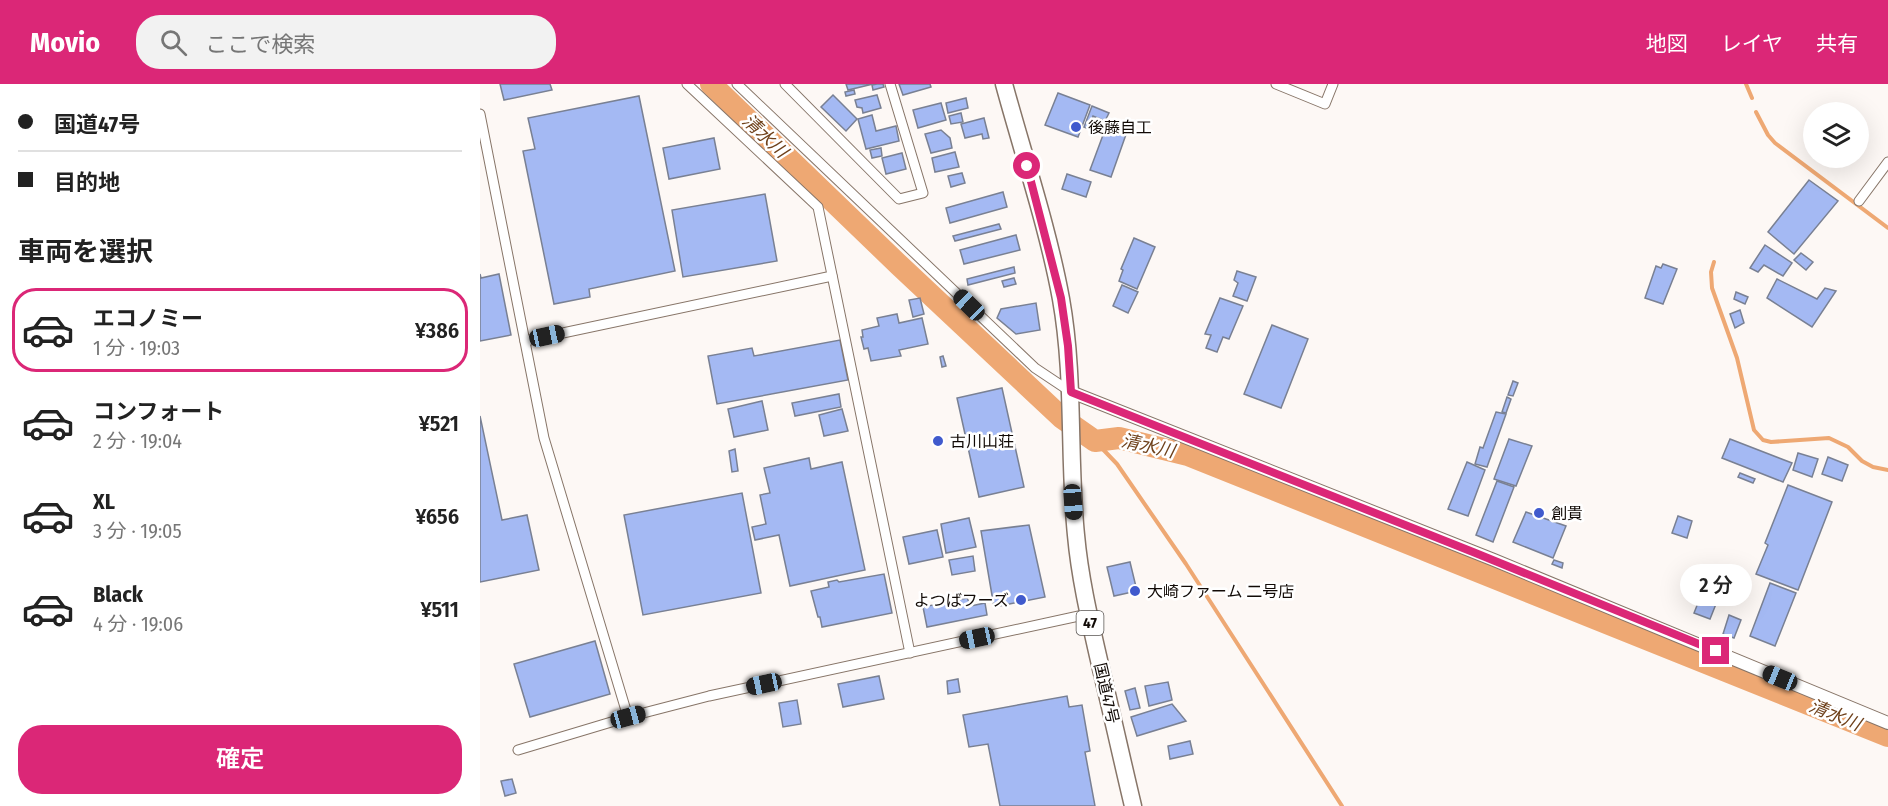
<!DOCTYPE html>
<html lang="ja">
<meta charset="utf-8">
<style>
:root{--surface:#fff;--page:#f2f2f2;--text:#222;--muted:#767676;--line:#e0e0e0;--accent:#db2777}
body{margin:0;font-family:"Fira Sans Condensed","Noto Sans JP",sans-serif;background:var(--page);color:var(--text);height:100vh;display:flex;flex-direction:column;font-size:22px;white-space:nowrap}
*{box-sizing:border-box;margin:0}
p{font-size:20px;color:var(--muted)}
.icon{flex:none;width:33px;height:33px;fill:none;stroke:currentColor;stroke-width:2;stroke-linecap:round;stroke-linejoin:round}
.map{position:relative;flex:1;overflow:hidden}
.sheet{display:flex;flex-direction:column;background:var(--surface);width:480px}
.sheet>*{flex:none}
.banner{display:grid;align-content:center;height:132px;padding:0 18px;background:var(--surface)}
.buttons{position:absolute;left:1323px;top:18px;display:grid;gap:12px}
.buttons a{display:grid;place-items:center;width:66px;height:66px;border-radius:50%;background:var(--surface);box-shadow:0 6px 24px #0002;font-size:30px}
.end{position:absolute;width:27px;height:27px;margin:-14px;border:8px solid #db2777;background:#fff;box-shadow:0 0 0 3px #fff}
.from{border-radius:50%}
.bubble{position:absolute;height:42px;border-radius:21px;background:var(--surface);box-shadow:0 6px 24px #0002;font-size:20px;font-weight:600;line-height:42px;text-align:center}
.car{position:absolute;width:18px;height:36px;margin:-18px -9px;border-radius:8px;box-shadow:0 0 4px 2px #0007;background:linear-gradient(#222 24%,#8ab4d8 0 40%,#222 0 76%,#8ab4d8 0 86%,#222 0)}
.banner b{display:flex;align-items:center;gap:21px;height:57px;font-size:22px}
.banner b+b{border-top:2px solid var(--line)}
.banner i{width:15px;height:15px;background:var(--text)}
ul{padding:0;list-style:none}
li{display:flex;align-items:center;gap:18px;height:84px;margin:0 12px 9px;padding:0 6px;border:3px solid transparent;border-radius:24px}
li div{flex:1}
li b{display:block;font-size:22px}
li em{font-style:normal;font-weight:600}
li.current{border-color:var(--accent)}
li>.icon{width:54px;height:54px;stroke-width:1.5}
h2{padding:0 18px;font-size:27px;line-height:72px}
.action{display:flex;gap:12px;margin-top:auto;padding:12px 18px}
.action a{flex:1;height:69px;border-radius:24px;background:var(--accent);color:#fff;font-size:24px;font-weight:600;line-height:69px;text-align:center}
header{display:flex;align-items:center;gap:36px;box-sizing:border-box;height:84px;padding:0 30px;background:var(--accent);color:#fff}
header strong{font-size:28px}
nav{display:flex;gap:33px;margin-inline-start:auto;font-size:21px}
.search{width:420px;height:54px;background:var(--page);display:flex;align-items:center;gap:15px;box-sizing:border-box;padding:0 21px;border-radius:24px;color:var(--muted);font-size:22px}
main{display:flex;flex:1;min-height:0}
.map>svg:first-child{display:block}
.lines{fill:none;stroke-linecap:round;stroke-linejoin:round}
.stream{stroke:#eea873;stroke-width:4}
.river{stroke:#eea873;stroke-width:22}
.building{fill:#a4b9f3;stroke:#798093;stroke-width:1.5}
.minor-casing{stroke:#877568;stroke-width:11}
.tertiary-casing{stroke:#877568;stroke-width:14}
.trunk-casing{stroke:#877568;stroke-width:19}
.minor{stroke:#fff;stroke-width:9}
.tertiary{stroke:#fff;stroke-width:12}
.trunk{stroke:#fff;stroke-width:16}
.route{stroke:#db2777;stroke-width:8}
.poi-dot{fill:#405acd;stroke:#fff;stroke-width:2}
.labels{text-anchor:middle;stroke-width:5;stroke-linejoin:round;paint-order:stroke}
.shield{fill:#fff;stroke:#585451;stroke-width:1.5}
.shield-label{font-size:15px;font-weight:bold;fill:#110a06}
.poi-label{font-size:16px;fill:#110a06;stroke:#fff;text-anchor:start}
.street-label{font-size:16px;fill:#110a06;stroke:#fff}
.water-label{font-size:18px;font-style:italic;fill:#6f411b;stroke:#fff}
</style>
<header>
<strong>Movio</strong>
<div class="search"><svg class="icon" aria-label="search" viewBox="0 0 24 24"><circle cx="10" cy="10" r="6"/><path d="M15 15l6 6"/></svg>ここで検索</div>
<nav><a>地図</a><a>レイヤ</a><a>共有</a></nav>
</header>
<main>
<section class="sheet">
<div class="banner">
<b><i class="from"></i>国道47号</b>
<b><i></i>目的地</b>
</div>
<h2>車両を選択</h2>
<ul>
<li class="current"><svg class="icon" aria-label="car" viewBox="0 0 24 24"><path d="M5 17H2v-5l4-1 3-4h7l3 4 3 1v5h-3M9 17h6M6 11h13"/><circle cx="7" cy="17" r="2"/><circle cx="17" cy="17" r="2"/></svg><div><b>エコノミー</b><p>1 分 · 19:03</p></div><em>¥386</em></li>
<li><svg class="icon" aria-label="car" viewBox="0 0 24 24"><path d="M5 17H2v-5l4-1 3-4h7l3 4 3 1v5h-3M9 17h6M6 11h13"/><circle cx="7" cy="17" r="2"/><circle cx="17" cy="17" r="2"/></svg><div><b>コンフォート</b><p>2 分 · 19:04</p></div><em>¥521</em></li>
<li><svg class="icon" aria-label="car" viewBox="0 0 24 24"><path d="M5 17H2v-5l4-1 3-4h7l3 4 3 1v5h-3M9 17h6M6 11h13"/><circle cx="7" cy="17" r="2"/><circle cx="17" cy="17" r="2"/></svg><div><b>XL</b><p>3 分 · 19:05</p></div><em>¥656</em></li>
<li><svg class="icon" aria-label="car" viewBox="0 0 24 24"><path d="M5 17H2v-5l4-1 3-4h7l3 4 3 1v5h-3M9 17h6M6 11h13"/><circle cx="7" cy="17" r="2"/><circle cx="17" cy="17" r="2"/></svg><div><b>Black</b><p>4 分 · 19:06</p></div><em>¥511</em></li>
</ul>
<div class="action"><a>確定</a></div>
</section>
<div class="map">
<svg width="1408" height="722" viewBox="0 0 1408 722">
<rect width="100%" height="100%" fill="#fdf8f5"/>
<g class="lines">
<!-- stream -->
<g class="stream">
<path d="M1266,0L1272,14"/>
<path d="M1276,28L1288,51L1295,59L1408,144"/>
<path d="M1234,178L1231,188L1232,204L1257,274L1274,346L1283,356L1291,358L1349,354L1368,363L1382,377L1393,383L1408,386"/>
<path d="M615,357L637,380L706,480L862,722"/>
</g>
<!-- river -->
<path class="river" d="M231,0L419,181L582,334L615,357L639,354L708,371L1408,652"/>
</g>
<!-- building -->
<g class="building">
<path d="M20,0H70L72,6L24,16Z"/>
<path d="M366,0H393L368,6Z"/>
<path d="M397,0H403L404,3L393,6L392,1Z"/>
<path d="M419,0H450L451,3L423,11Z"/>
<path d="M374,6L375,10L366,12L365,8Z"/>
<path d="M578,9L610,21L598,53L565,41Z"/>
<path d="M353,11L377,35L366,47L341,23Z"/>
<path d="M397,11L401,24L383,29L382,24L377,23L375,16Z"/>
<path d="M159,12L195,187L109,205L110,213L74,220L43,67L55,65L48,34Z"/>
<path d="M486,14L488,24L468,29L466,19Z"/>
<path d="M461,19L466,36L438,44L433,26Z"/>
<path d="M612,22L629,29L625,37L613,32L609,45L604,43Z"/>
<path d="M481,29L483,38L471,40L469,32Z"/>
<path d="M392,31L396,47L416,42L419,57L386,65L378,35Z"/>
<path d="M504,34L509,54L503,55L502,50L485,54L481,40Z"/>
<path d="M629,35L649,42L631,93L610,86Z"/>
<path d="M461,46L470,54L472,64L451,69L445,50Z"/>
<path d="M234,54L240,85L189,95L183,64Z"/>
<path d="M401,64L402,72L392,74L390,66Z"/>
<path d="M475,68L479,83L455,88L452,74Z"/>
<path d="M422,69L426,85L406,90L402,74Z"/>
<path d="M482,89L485,99L471,103L468,92Z"/>
<path d="M587,90L611,98L606,113L582,105Z"/>
<path d="M1329,96L1358,117L1314,170L1288,148Z"/>
<path d="M523,108L527,123L470,139L466,124Z"/>
<path d="M285,110L297,177L203,193L192,126Z"/>
<path d="M519,140L521,145L475,157L473,152Z"/>
<path d="M536,151L540,166L484,180L480,166Z"/>
<path d="M654,154L675,163L657,205L639,197L643,186L641,185Z"/>
<path d="M1285,161L1312,179L1303,192L1284,181L1278,188L1270,184Z"/>
<path d="M1321,169L1333,178L1326,186L1314,176Z"/>
<path d="M1183,180L1197,185L1183,220L1165,214L1176,182L1181,184Z"/>
<path d="M534,183L535,189L488,201L487,195Z"/>
<path d="M757,187L776,193L767,217L753,212L758,199L754,196Z"/>
<path d="M0,190L1,194L19,190L31,251L0,257Z"/>
<path d="M534,194L536,200L524,203L522,197Z"/>
<path d="M1297,195L1337,215L1345,204L1356,207L1332,243L1287,214Z"/>
<path d="M642,201L658,208L648,229L633,222Z"/>
<path d="M1256,208L1268,213L1265,220L1254,215Z"/>
<path d="M440,214L444,230L433,233L429,216Z"/>
<path d="M740,214L763,222L749,255L743,253L737,268L726,264L731,251L725,250Z"/>
<path d="M556,219L560,246L536,250L517,234L521,225Z"/>
<path d="M1260,226L1264,239L1255,244L1250,230Z"/>
<path d="M417,230L419,239L442,234L448,260L419,266L421,272L391,277L388,264L384,265L381,253H383L382,246L399,242L397,234Z"/>
<path d="M792,241L828,255L801,324L764,310Z"/>
<path d="M360,256L368,296L237,320L228,272L272,264L274,272Z"/>
<path d="M463,272L466,282L462,283L460,273Z"/>
<path d="M1033,297L1038,299L1033,312L1028,311Z"/>
<path d="M522,304L544,403L499,413L477,314Z"/>
<path d="M359,310L361,323L315,332L312,319Z"/>
<path d="M1027,313L1031,315L1026,329L1022,328Z"/>
<path d="M282,317L288,346L254,353L248,325Z"/>
<path d="M362,325L368,347L344,352L339,331Z"/>
<path d="M1016,328L1026,330L1007,383L995,380L1000,363L1003,364Z"/>
<path d="M0,332L22,436L47,431L59,486L0,498Z"/>
<path d="M1029,355L1052,362L1036,402L1014,395Z"/>
<path d="M1250,355L1312,379L1303,398L1242,374Z"/>
<path d="M255,365L258,387L252,388L249,367Z"/>
<path d="M1318,369L1338,375L1332,393L1313,386Z"/>
<path d="M1348,373L1368,381L1362,397L1342,390Z"/>
<path d="M329,374L331,385L362,378L385,486L310,502L299,451L275,456L272,443L286,440L280,411L290,409L284,384Z"/>
<path d="M987,378L1005,386L988,432L968,425Z"/>
<path d="M1260,389L1275,395L1273,399L1258,393Z"/>
<path d="M1017,397L1034,403L1013,458L996,451Z"/>
<path d="M1308,401L1352,418L1318,506L1276,490L1288,461L1285,459Z"/>
<path d="M262,409L281,509L163,531L144,431Z"/>
<path d="M1046,428L1086,442L1073,474L1033,458Z"/>
<path d="M1198,432L1212,437L1207,454L1192,449Z"/>
<path d="M489,434L496,463L466,469L461,440Z"/>
<path d="M549,441L565,513L514,523L501,447Z"/>
<path d="M457,446L463,473L429,480L423,453Z"/>
<path d="M493,472L495,487L472,491L469,476Z"/>
<path d="M1074,476L1083,479L1082,484L1072,480Z"/>
<path d="M650,478L657,507L634,512L627,483Z"/>
<path d="M404,490L412,529L342,543L340,533H338L331,507L349,503L348,498L357,496L359,498Z"/>
<path d="M1290,499L1316,509L1295,562L1270,552Z"/>
<path d="M487,514L491,522L505,519L507,531L447,543L443,523Z"/>
<path d="M1220,514L1236,520L1230,535L1214,529Z"/>
<path d="M1249,531L1261,536L1254,554L1243,550Z"/>
<path d="M115,557L130,610L50,633L34,580Z"/>
<path d="M399,592L404,615L363,623L358,600Z"/>
<path d="M478,595L480,608L468,610L467,597Z"/>
<path d="M688,598L692,616L669,622L665,602Z"/>
<path d="M655,604L660,624L650,626L645,607Z"/>
<path d="M587,612L589,623L602,621L610,667L605,668L615,722H520L508,660L489,663L483,631Z"/>
<path d="M317,616L321,640L303,643L299,619Z"/>
<path d="M692,620L706,637L657,652L651,633Z"/>
<path d="M710,657L713,670L690,675L688,662Z"/>
<path d="M32,695L36,709L25,712L21,697Z"/>
</g>
<g class="lines">
<defs>
<g id="minor">
<path d="M207,0L338,123L430,569"/>
<path d="M257,0L555,284L591,308"/>
<path d="M305,0L419,115L443,109L410,0"/>
<path d="M796,0L845,20L853,0"/>
<path d="M0,30L64,354L148,633L229,612L608,530"/>
<path d="M1379,117L1408,78"/>
<path d="M45,257L352,192"/>
<path d="M38,666L148,633"/>
</g>
<path id="tertiary" d="M591,308L1014,476L1408,639"/>
<path id="trunk" d="M524,0C543,70 568,144 581,215C595,293 588,372 596,451C600,496 611,541 621,585C632,630 642,676 653,722"/>
</defs>
<!-- minor casing -->
<use href="#minor" class="minor-casing"/>
<!-- tertiary casing -->
<use href="#tertiary" class="tertiary-casing"/>
<!-- trunk casing -->
<use href="#trunk" class="trunk-casing"/>
<!-- minor -->
<use href="#minor" class="minor"/>
<!-- tertiary -->
<use href="#tertiary" class="tertiary"/>
<!-- trunk -->
<use href="#trunk" class="trunk"/>
</g>
<g class="lines">
<!-- route -->
<path class="route" d="M547,82L581,214L588,262L591,308L993,468L1236,567"/>
</g>
<!-- markers -->
<g class="poi-dot">
<circle cx="596" cy="43" r="6"/>
<circle cx="458" cy="357" r="6"/>
<circle cx="1059" cy="429" r="6"/>
<circle cx="655" cy="507" r="6"/>
<circle cx="541" cy="516" r="6"/>
</g>
<g class="labels">
<!-- shield labels -->
<rect class="shield" x="596.5" y="527" width="27" height="24" rx="4.5"/>
<g class="shield-label">
<text x="610" y="544">47</text>
</g>
<!-- poi labels -->
<g class="poi-label">
<text x="608" y="49">後藤自工</text>
<text x="470" y="363">古川山荘</text>
<text x="1071" y="435">創貴</text>
<text x="667" y="513">大崎ファーム 二号店</text>
<text x="529" y="522" text-anchor="end">よつばフーズ</text>
</g>
<!-- street labels -->
<g class="street-label">
<text transform="translate(627 609) rotate(77)" y="6">国道47号</text>
</g>
<!-- water labels -->
<g class="water-label">
<text transform="translate(285 52) rotate(43)" y="6">清水川</text>
<text transform="translate(668 362) rotate(12)" y="6">清水川</text>
<text transform="translate(1355 631) rotate(22)" y="6">清水川</text>
</g>
</g>
</svg>
<div class="buttons">
<a><svg class="icon" aria-label="layers" viewBox="0 0 24 24"><path d="M12 4l9 5-9 5-9-5zM3 14l9 5 9-5"/></svg></a>
</div>
<i class="end from" style="left:547px;top:82px"></i>
<i class="end" style="left:1236px;top:567px"></i>
<div class="bubble" style="left:1200px;top:480px;width:72px">2 分</div>
<i class="car" style="left:489px;top:221px;rotate:314deg"></i>
<i class="car" style="left:67px;top:252px;rotate:78deg"></i>
<i class="car" style="left:593px;top:418px;rotate:176deg"></i>
<i class="car" style="left:497px;top:554px;rotate:258deg"></i>
<i class="car" style="left:1300px;top:594px;rotate:292deg"></i>
<i class="car" style="left:284px;top:600px;rotate:258deg"></i>
<i class="car" style="left:148px;top:633px;rotate:75deg"></i>
</div>
</main>
